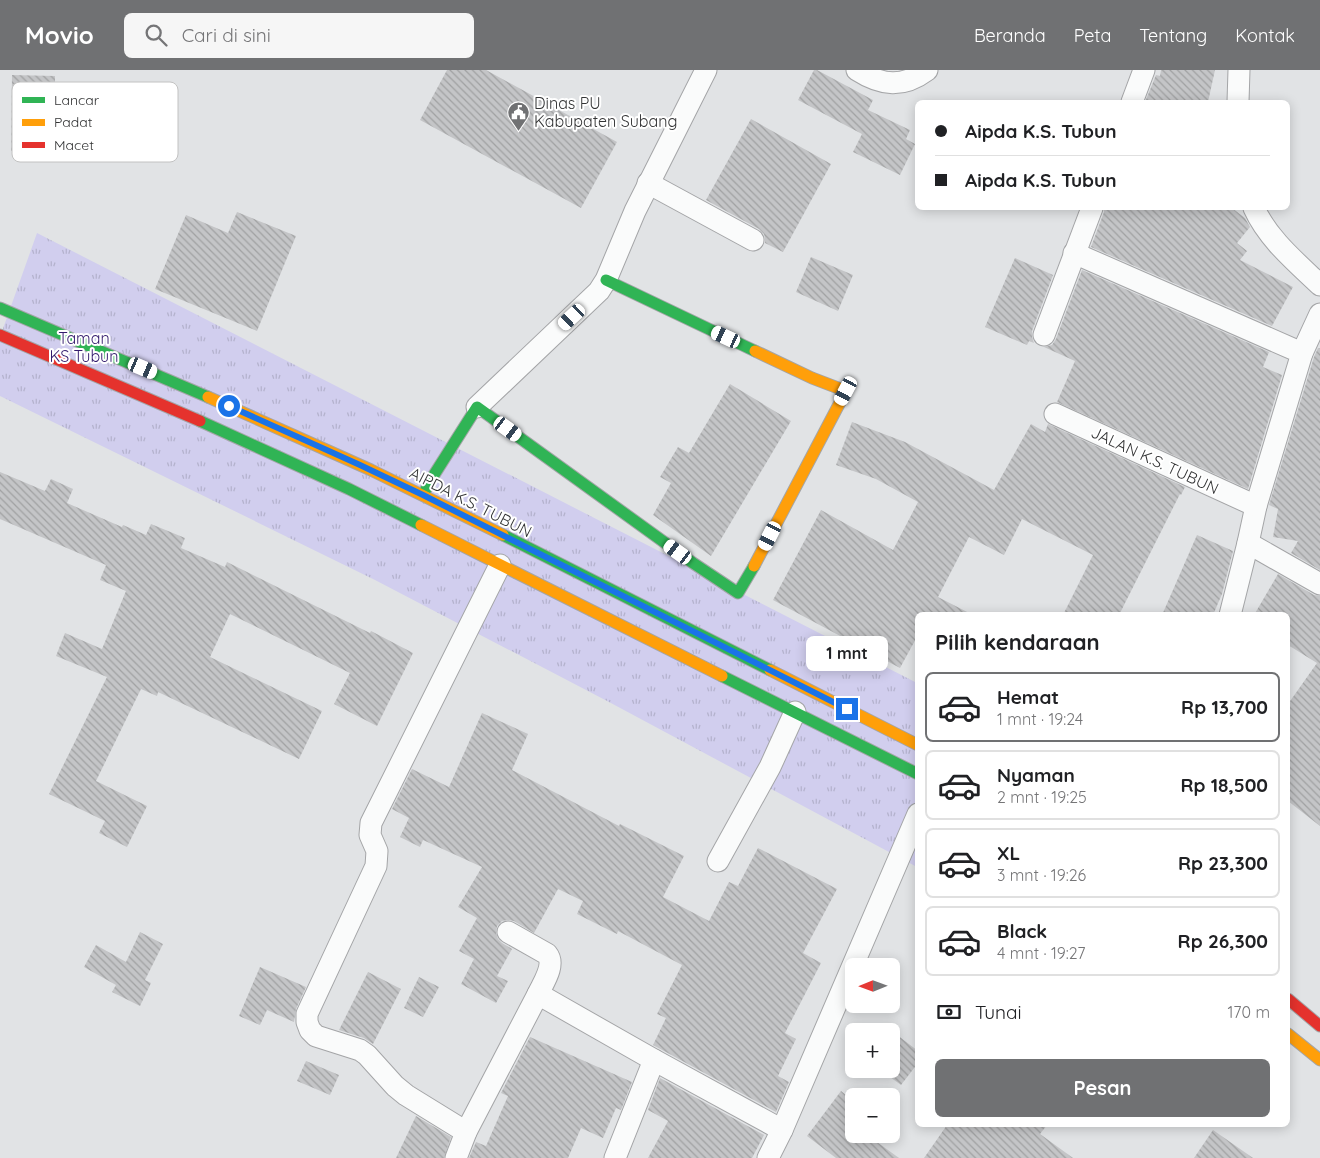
<!DOCTYPE html>
<html lang="id">
<meta charset="utf-8">
<style>
:root{--surface:#fff;--page:#f6f6f6;--text:#202124;--muted:#757577;--line:#e0e0e0;--accent:#707173}
body{margin:0;font-family:Quicksand,sans-serif;background:var(--page);color:var(--text);height:100vh;display:flex;flex-direction:column;font-size:19px;white-space:nowrap}
*{box-sizing:border-box;margin:0}
p{font-size:16px;color:var(--muted)}
.icon{flex:none;width:28px;height:28px;fill:none;stroke:currentColor;stroke-width:2;stroke-linecap:round;stroke-linejoin:round}
.map{position:relative;flex:1;overflow:hidden}
.panel{position:absolute;left:915px;top:542px;width:375px;height:515px;display:flex;flex-direction:column;background:var(--surface);border-radius:8px;box-shadow:0 2px 12px #0003}
.panel>*{flex:none}
.hud{position:absolute;left:915px;top:30px;width:375px;height:110px;border-radius:8px;box-shadow:0 2px 12px #0003;display:grid;align-content:center;height:110px;padding:0 20px;background:var(--surface)}
.needle{width:32px;rotate:269deg}
.buttons{position:absolute;left:845px;top:888px;display:grid;gap:10px}
.buttons a{display:grid;place-items:center;width:55px;height:55px;border-radius:8px;background:var(--surface);box-shadow:0 2px 12px #0003;font-size:25px}
.end{position:absolute;width:22px;height:22px;margin:-11px;border:6px solid #1a73e8;background:#fff;box-shadow:0 0 0 2px #fff}
.from{border-radius:50%}
.bubble{position:absolute;height:35px;border-radius:8px;background:var(--surface);box-shadow:0 2px 12px #0003;font-size:16px;font-weight:800;line-height:35px;text-align:center}
.car{position:absolute;width:15px;height:30px;margin:-15px -8px;border-radius:6px;box-shadow:0 0 4px 1px #0007;background:linear-gradient(#fff 24%,#345 0 40%,#fff 0 76%,#345 0 86%,#fff 0)}
.hud b{display:flex;align-items:center;gap:18px;height:48px;font-size:19px}
.hud b+b{border-top:1px solid var(--line)}
.hud i{width:12px;height:12px;background:var(--text)}
ul{padding:0;list-style:none}
li{display:flex;align-items:center;gap:15px;height:70px;margin:0 10px 8px;padding:0 10px;border:2px solid var(--line);border-radius:8px}
li div{flex:1}
li b{display:block;font-size:19px}
li em{font-style:normal;font-weight:800}
li.active{border-color:var(--accent)}
li>.icon{width:45px;height:45px;stroke-width:1.5}
h2{padding:0 20px;font-size:22px;line-height:60px}
.pay{display:flex;align-items:center;gap:12px;height:55px;padding:0 20px;font-size:19px}
.pay p{margin-inline-start:auto}
.button{display:flex;gap:10px;margin-top:auto;padding:10px 20px}
.button a{flex:1;height:58px;border-radius:8px;background:var(--accent);color:#fff;font-size:20px;font-weight:800;line-height:58px;text-align:center}
header{display:flex;align-items:center;gap:30px;box-sizing:border-box;height:70px;padding:0 25px;background:var(--accent);color:#fff}
header strong{font-size:24px}
nav{display:flex;gap:28px;margin-inline-start:auto;font-size:18px}
.search{width:350px;height:45px;background:var(--page);display:flex;align-items:center;gap:12px;box-sizing:border-box;padding:0 18px;border-radius:8px;color:var(--muted);font-size:19px}
.map>svg:first-child{display:block}
.park{fill:url(#park-tufts)}
.building{fill:url(#building-back-hatch)}
.lines{fill:none;stroke-linecap:round;stroke-linejoin:round}
.street-casing{stroke:#a4a5a7;stroke-width:23}
.fast-casing{stroke:#a4a5a7;stroke-width:13}
.slow-casing{stroke:#a4a5a7;stroke-width:13}
.jam-casing{stroke:#a4a5a7;stroke-width:13}
.street{stroke:#fafbfb;stroke-width:21}
.fast{stroke:#30b455;stroke-width:11}
.slow{stroke:#ff9f0a;stroke-width:11}
.jam{stroke:#e5322d;stroke-width:11}
.route{stroke:#1a73e8;stroke-width:6}
.labels{text-anchor:middle;stroke-width:4;stroke-linejoin:round;paint-order:stroke}
.poi-label{font-size:16px;fill:#333435;stroke:#fff;text-anchor:start}
.park-label{font-size:16px;fill:#331b6d;stroke:#fff}
.street-label{font-size:16px;fill:#333435;stroke:#fff}
.key{fill:#fff;stroke:#c2c2c2;stroke-width:1}
.key-label{font-size:14px;fill:#333435}
</style>
<header>
<strong>Movio</strong>
<div class="search"><svg class="icon" aria-label="search" viewBox="0 0 24 24"><circle cx="10" cy="10" r="6"/><path d="M15 15l6 6"/></svg>Cari di sini</div>
<nav><a>Beranda</a><a>Peta</a><a>Tentang</a><a>Kontak</a></nav>
</header>
<div class="map">
<svg width="1320" height="1088" viewBox="0 0 1320 1088">
<defs>
<pattern id="park-tufts" width="24" height="20" patternUnits="userSpaceOnUse" patternTransform="scale(1.25)"><rect width="24" height="20" fill="#d1ceee"/><path d="M3 7l-1-3M5 7V3M7 7l1-3M15 17l-1-3M17 17v-4M19 17l1-3" fill="none" stroke="#b4b2cd"/></pattern>
<pattern id="building-back-hatch" width="6" height="6" patternUnits="userSpaceOnUse" patternTransform="scale(1.25)"><rect width="6" height="6" fill="#c4c5c7"/><path d="M-1 5l2 2M0 0l6 6M5-1l2 2" fill="none" stroke="#a0a1a2"/></pattern>
</defs>
<rect width="100%" height="100%" fill="#e1e3e5"/>
<!-- park -->
<path class="park" d="M37,163L917,613V797L609,632L375,510L0,326V267Z"/>
<!-- building -->
<g class="building">
<path d="M447,0H486L617,72L581,138L420,50Z"/>
<path d="M814,0H817L873,30L868,40L910,60L906,69L915,74L900,105L853,82L862,64L798,30Z"/>
<path d="M1161,0H1215L1208,32H1145L1156,5L1160,6Z"/>
<path d="M12,5L55,6V31H39V81H11Z"/>
<path d="M751,49L831,94L783,182L765,173V169L764,164L759,159L706,130Z"/>
<path d="M1104,138H1232L1245,148L1250,157L1237,173L1247,181L1240,190L1293,217L1272,256L1091,177L1104,142Z"/>
<path d="M237,142L296,166L257,261L155,219L186,145L228,163Z"/>
<path d="M811,187L853,205L838,241L796,222Z"/>
<path d="M1015,188L1053,205L1032,261V267L1034,273L1029,271L1027,275L985,257Z"/>
<path d="M1082,200L1269,282L1263,297L1282,305L1248,419L1057,332L1075,291L1044,277L1052,275L1056,269Z"/>
<path d="M1318,278H1320V500L1291,483L1298,471L1273,467L1278,439L1269,435L1314,287Z"/>
<path d="M730,314L791,351L711,486L653,445L671,413L660,407L678,377L689,383Z"/>
<path d="M852,352L905,372L994,420L1031,354L1045,362L1048,354L1185,417L1181,425L1180,424L1119,545H1063L1093,485L1022,449L1004,485L969,467L938,527L973,545H918V565L900,598L773,530L821,440L893,480L918,432L876,409L836,395Z"/>
<path d="M0,402L45,421L51,409L73,419L67,433L122,457L123,455L146,465L151,454L185,468L181,478L225,497L227,492L370,563L371,561L413,583L377,656L334,634L350,603L230,544L210,587L322,641L299,689L158,622L157,626L141,619L96,711L147,736L127,777L99,763L105,751L49,724L107,607L56,586L65,563L102,579L126,521L100,510L106,495L0,449Z"/>
<path d="M1197,465L1233,481L1222,524L1213,545H1162Z"/>
<path d="M1278,504L1314,525L1320,526V756L1288,731V634L1317,593L1288,575V545H1254Z"/>
<path d="M482,643L528,664L512,700L619,756L620,754L684,786L663,827L709,851L729,812L738,816L758,778L837,819L803,883L821,893L785,963L796,969L778,1006L789,1012L776,1042L653,975L666,948L657,944L682,895L618,861L617,864L577,844L583,831L558,819L534,863L514,851L508,850L502,851L497,856L496,863L498,869L502,873L512,879L497,906L508,911L496,933L461,914L474,889L459,881L477,848L458,837L482,797L423,770L420,777L400,767L409,748L392,739L412,699L449,717Z"/>
<path d="M140,862L163,874L145,910L151,913L140,936L112,922L116,915L84,897L96,875L126,892Z"/>
<path d="M260,897L306,917L296,939L294,952L267,940L260,955L239,946Z"/>
<path d="M368,902L401,919L373,974L364,968L339,960Z"/>
<path d="M419,907L439,917L423,947L404,938Z"/>
<path d="M888,958L918,981V993L901,1015L879,999H891V961H885Z"/>
<path d="M530,967L632,1012L621,1040L616,1038L603,1068L581,1058L568,1088H469L476,1072L486,1076L508,1026L501,1023Z"/>
<path d="M306,991L339,1005L330,1025L297,1011Z"/>
<path d="M660,1008L764,1065L752,1088H648L668,1051L648,1040Z"/>
<path d="M841,1021L854,1031V1064H866L899,1088H836L807,1066Z"/>
<path d="M416,1046L451,1067L444,1088H396Z"/>
<path d="M947,1055H1047L1040,1064L1073,1088H924Z"/>
<path d="M1213,1060L1253,1088H1194Z"/>
</g>
<g class="lines">
<defs>
<g id="street">
<path d="M857,0C882,16 903,18 927,0"/>
<path d="M1132,32L1144,0"/>
<path d="M1238,32L1239,0"/>
<path d="M648,113L753,170"/>
<path d="M1254,138C1268,169 1296,192 1320,215"/>
<path d="M1074,183L1302,283L1256,436L1248,473L1230,545"/>
<path d="M1044,265L1092,138"/>
<path d="M1302,283L1320,244"/>
<path d="M477,337L599,221L606,210L635,141L706,0"/>
<path d="M1055,344L1256,436"/>
<path d="M1248,473L1320,514"/>
<path d="M718,791L770,697L795,642"/>
<path d="M508,862L547,884C556,895 543,913 538,924"/>
<path d="M466,1062L406,1025L395,1016L367,985L360,980L316,966L310,960L307,952V944L376,796L377,781L370,765L371,753L500,495"/>
<path d="M456,1088L466,1062L538,924L654,990L782,1060"/>
<path d="M615,1088L654,990"/>
<path d="M768,1088L782,1060L918,744"/>
</g>
<g id="fast">
<path d="M606,210L755,281"/>
<path d="M0,238L208,327"/>
<path d="M200,351L349,419L421,455"/>
<path d="M423,425L432,408L477,337L693,493L738,523L754,496"/>
<path d="M503,465L770,600"/>
<path d="M722,606L918,704"/>
</g>
<g id="slow">
<path d="M208,327L371,400L503,465"/>
<path d="M421,455L722,606"/>
<path d="M754,496L846,321L812,308L755,281"/>
<path d="M770,600L918,675"/>
<path d="M1288,964L1320,990"/>
</g>
<g id="jam">
<path d="M0,265L200,351"/>
<path d="M1288,929L1320,956"/>
</g>
</defs>
<!-- street casing -->
<use href="#street" class="street-casing"/>
<!-- fast casing -->
<use href="#fast" class="fast-casing"/>
<!-- slow casing -->
<use href="#slow" class="slow-casing"/>
<!-- jam casing -->
<use href="#jam" class="jam-casing"/>
<!-- street -->
<use href="#street" class="street"/>
<!-- fast -->
<use href="#fast" class="fast"/>
<!-- slow -->
<use href="#slow" class="slow"/>
<!-- jam -->
<use href="#jam" class="jam"/>
</g>
<g class="lines">
<!-- route -->
<path class="route" d="M229,336L360,395L423,425L847,639"/>
</g>
<!-- icons -->
<defs>
<symbol id="civic-pin" viewBox="-11 -11 22 30"><path d="M0 17L-7.5 6A9.5 9.5 0 1 1 7.5 6Z" fill="#707173" stroke="#fff"/><path d="M-.6-6.5H3V-4.5H.6V-3L4-1V1h2V6H-6V1h2V-1L-.6-3ZM-1.2 2.5V6h2.4V2.5Z" fill="#fff"/></symbol>
</defs>
<g fill-rule="evenodd">
<use href="#civic-pin" x="506" y="30" width="25" height="34"/>
</g>
<g class="labels">
<!-- poi labels -->
<g class="poi-label">
<text x="534" y="39">Dinas PU<tspan x="534" dy="18">Kabupaten Subang</tspan></text>
</g>
<!-- park labels -->
<g class="park-label">
<text x="84" y="274">Taman<tspan x="84" dy="18">KS Tubun</tspan></text>
</g>
<!-- street labels -->
<g class="street-label">
<text transform="translate(1155 390) rotate(25)" y="6">JALAN K.S. TUBUN</text>
<text transform="translate(471 432) rotate(27)" y="6">AIPDA K.S. TUBUN</text>
</g>
</g>
<!-- legend -->
<rect x="12" y="12" width="166" height="80" rx="8" class="key"/>
<rect x="22" y="27" width="23" height="6" fill="#30b455"/>
<rect x="22" y="49" width="23" height="7" fill="#ff9f0a"/>
<rect x="22" y="72" width="23" height="6" fill="#e5322d"/>
<g class="key-label">
<text x="54" y="35">Lancar</text>
<text x="54" y="57">Padat</text>
<text x="54" y="80">Macet</text>
</g>
</svg>
<div class="buttons">
<a><svg class="needle" viewBox="-14 -14 28 28"><path d="M0-13l5 13h-10z" fill="#e53935"/><path d="M0 13l5-13h-10z" fill="#757577"/></svg></a>
<a>+</a>
<a>−</a>
</div>
<i class="end from" style="left:229px;top:336px"></i>
<i class="end" style="left:847px;top:639px"></i>
<div class="bubble" style="left:806px;top:566px;width:82px">1 mnt</div>
<i class="car" style="left:572px;top:247px;rotate:227deg"></i>
<i class="car" style="left:726px;top:267px;rotate:295deg"></i>
<i class="car" style="left:143px;top:298px;rotate:113deg"></i>
<i class="car" style="left:846px;top:321px;rotate:208deg"></i>
<i class="car" style="left:508px;top:359px;rotate:126deg"></i>
<i class="car" style="left:770px;top:466px;rotate:207deg"></i>
<i class="car" style="left:678px;top:482px;rotate:306deg"></i>
<div class="hud">
<b><i class="from"></i>Aipda K.S. Tubun</b>
<b><i></i>Aipda K.S. Tubun</b>
</div>
<section class="panel">
<h2>Pilih kendaraan</h2>
<ul>
<li class="active"><svg class="icon" aria-label="car" viewBox="0 0 24 24"><path d="M5 17H2v-5l4-1 3-4h7l3 4 3 1v5h-3M9 17h6M6 11h13"/><circle cx="7" cy="17" r="2"/><circle cx="17" cy="17" r="2"/></svg><div><b>Hemat</b><p>1 mnt · 19:24</p></div><em>Rp 13,700</em></li>
<li><svg class="icon" aria-label="car" viewBox="0 0 24 24"><path d="M5 17H2v-5l4-1 3-4h7l3 4 3 1v5h-3M9 17h6M6 11h13"/><circle cx="7" cy="17" r="2"/><circle cx="17" cy="17" r="2"/></svg><div><b>Nyaman</b><p>2 mnt · 19:25</p></div><em>Rp 18,500</em></li>
<li><svg class="icon" aria-label="car" viewBox="0 0 24 24"><path d="M5 17H2v-5l4-1 3-4h7l3 4 3 1v5h-3M9 17h6M6 11h13"/><circle cx="7" cy="17" r="2"/><circle cx="17" cy="17" r="2"/></svg><div><b>XL</b><p>3 mnt · 19:26</p></div><em>Rp 23,300</em></li>
<li><svg class="icon" aria-label="car" viewBox="0 0 24 24"><path d="M5 17H2v-5l4-1 3-4h7l3 4 3 1v5h-3M9 17h6M6 11h13"/><circle cx="7" cy="17" r="2"/><circle cx="17" cy="17" r="2"/></svg><div><b>Black</b><p>4 mnt · 19:27</p></div><em>Rp 26,300</em></li>
</ul>
<div class="pay"><svg class="icon" aria-label="cash" viewBox="0 0 24 24"><path d="M3 7h18v10H3z"/><circle cx="12" cy="12" r="2"/></svg>Tunai<p>170 m</p></div>
<div class="button"><a>Pesan</a></div>
</section>
</div>
